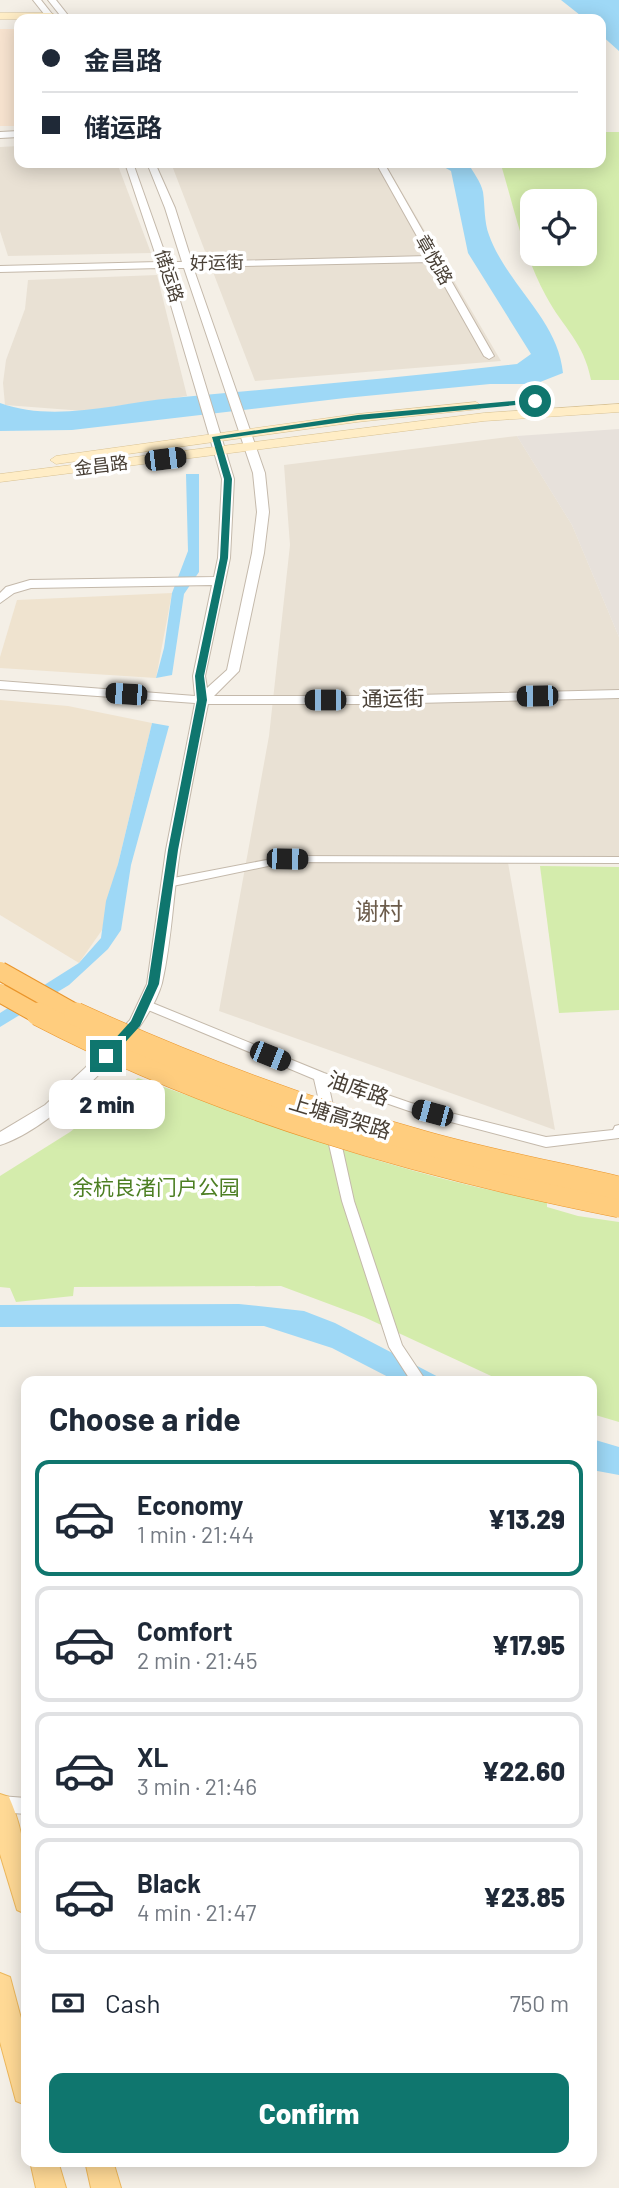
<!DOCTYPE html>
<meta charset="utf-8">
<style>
:root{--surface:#fff;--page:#f2f2f3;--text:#1f2937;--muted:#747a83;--line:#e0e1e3;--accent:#0f766e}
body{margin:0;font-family:Barlow,"Noto Sans SC",sans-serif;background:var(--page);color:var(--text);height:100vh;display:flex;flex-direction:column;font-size:26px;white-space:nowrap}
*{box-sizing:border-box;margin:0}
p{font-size:23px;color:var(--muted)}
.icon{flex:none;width:38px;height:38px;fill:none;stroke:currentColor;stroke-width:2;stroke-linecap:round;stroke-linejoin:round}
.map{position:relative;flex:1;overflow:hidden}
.side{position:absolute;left:21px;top:1376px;width:576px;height:791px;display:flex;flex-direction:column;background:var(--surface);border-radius:14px;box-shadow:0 4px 18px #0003}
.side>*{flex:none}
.top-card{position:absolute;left:14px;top:14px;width:592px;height:154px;border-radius:14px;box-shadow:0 4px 18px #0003;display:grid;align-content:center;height:154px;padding:0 28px;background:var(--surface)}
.controls{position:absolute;left:520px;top:189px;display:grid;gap:14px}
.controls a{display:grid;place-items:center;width:77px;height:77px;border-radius:14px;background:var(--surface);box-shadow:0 4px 18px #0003;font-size:35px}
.end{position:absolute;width:32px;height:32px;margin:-16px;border:9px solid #0f766e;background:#fff;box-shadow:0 0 0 4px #fff}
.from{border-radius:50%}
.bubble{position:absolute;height:49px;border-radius:14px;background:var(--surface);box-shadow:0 4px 18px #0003;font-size:23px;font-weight:800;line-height:49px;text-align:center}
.car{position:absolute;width:21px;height:42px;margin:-21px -10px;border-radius:9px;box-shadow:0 0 5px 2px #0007;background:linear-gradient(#222 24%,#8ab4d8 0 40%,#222 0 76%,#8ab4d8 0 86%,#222 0)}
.top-card b{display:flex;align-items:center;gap:24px;height:66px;font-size:26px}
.top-card b+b{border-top:2px solid var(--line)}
.top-card i{width:18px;height:18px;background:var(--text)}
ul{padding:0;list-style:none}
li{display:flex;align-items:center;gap:21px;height:116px;margin:0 14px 10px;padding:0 14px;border:4px solid var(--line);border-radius:14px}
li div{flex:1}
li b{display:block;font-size:26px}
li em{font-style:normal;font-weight:800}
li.selected{border-color:var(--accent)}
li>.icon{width:63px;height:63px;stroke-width:1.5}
h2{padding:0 28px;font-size:32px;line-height:84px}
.pay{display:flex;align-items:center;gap:18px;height:77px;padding:0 28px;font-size:26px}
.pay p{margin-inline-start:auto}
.button{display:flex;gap:14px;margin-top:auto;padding:14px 28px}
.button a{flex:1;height:80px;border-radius:14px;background:var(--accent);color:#fff;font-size:28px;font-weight:800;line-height:80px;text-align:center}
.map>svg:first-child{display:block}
.residential{fill:#e9e1d4}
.commercial{fill:#f8e4d0}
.industrial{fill:#e7e1db}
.education{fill:#efe3cf}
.green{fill:#d4ecac;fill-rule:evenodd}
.water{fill:#9ed8f6}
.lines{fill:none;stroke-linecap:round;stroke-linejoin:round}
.minor-casing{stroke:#c4b9ab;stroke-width:2}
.tertiary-casing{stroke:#c4b9ab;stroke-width:2}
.secondary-casing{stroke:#d8c192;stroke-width:1}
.primary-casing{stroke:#edb75b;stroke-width:2}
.minor{fill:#fff;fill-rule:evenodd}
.tertiary{fill:#fff;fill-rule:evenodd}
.secondary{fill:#ffedc6;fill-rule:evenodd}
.primary{fill:#ffd995;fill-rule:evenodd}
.trunk-bridge-far1-casing{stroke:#ea952b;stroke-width:20;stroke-linecap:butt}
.trunk-bridge-casing{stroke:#ea952b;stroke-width:24;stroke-linecap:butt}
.trunk-bridge-far1{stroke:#ffcd7e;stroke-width:18}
.trunk-bridge{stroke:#ffcd7e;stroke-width:23}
.route{fill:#0f766e}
.labels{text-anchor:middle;stroke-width:7;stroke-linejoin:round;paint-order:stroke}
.far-street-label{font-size:18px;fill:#483f35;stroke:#fff}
.street-label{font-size:21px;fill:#483f35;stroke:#fff}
.park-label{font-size:21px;fill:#4d7f23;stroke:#fff}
.quarter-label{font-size:24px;fill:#6c5c4b;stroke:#fff}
</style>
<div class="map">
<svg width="619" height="2188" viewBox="0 0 619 2188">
<rect width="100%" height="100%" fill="#f4efe6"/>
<!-- residential -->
<g class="residential">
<path d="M19,146V163H117L151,253L8,256L0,231V147Z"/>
<path d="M171,163H385L501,361L255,381Z"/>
<path d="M157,275L187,396L84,411L5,405L3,383L6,360L25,309L28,280Z"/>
<path d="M517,436L572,525L619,637V860L507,857L555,1130L219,1011L269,736L290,545L284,465Z"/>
</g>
<!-- commercial -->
<rect class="commercial" x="0" y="29" width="19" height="97"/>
<!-- industrial -->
<path class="industrial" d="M619,429V637L572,525L517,436Z"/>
<!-- education -->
<g class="education">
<path d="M172,593L156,678L0,668V657L17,600Z"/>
<path d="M0,700L68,706L152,723L102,930L79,963L0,915Z"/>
</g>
<!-- green -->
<g class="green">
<path d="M600,132H619V380H591C584,342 563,328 546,296C524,256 515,212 502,168L498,163H600ZM584,201V254H532V201Z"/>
<path d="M540,866L619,867V1010L559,1013Z"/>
<path d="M138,1078C271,1124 406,1178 547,1201V1207L578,1216L619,1222V1422L592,1414V1381H502L364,1317L281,1286L74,1287L73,1296L16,1302L10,1288L0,1287V1176L70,1132Z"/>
</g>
<!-- water -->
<g class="water">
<path d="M561,0H619V51L600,34V19H585Z"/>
<path d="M437,163H468C473,172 481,182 483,192C485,206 484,222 489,235C507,285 558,319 563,373L535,384H490L345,398L72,430L0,431V403C55,423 117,403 173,398C288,387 402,378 517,364L531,354L468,253L451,171Z"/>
<path d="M186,474H199V572L184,594L172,675L156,678L164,648L172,593L188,551Z"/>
<path d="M152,723L169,726L131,865L121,930L108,949L69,985L0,1027V1013L79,963L101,938L106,901L118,864Z"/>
<path d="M239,1304L304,1311L335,1323L446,1381H396L332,1348L264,1326L0,1327V1305Z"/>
<path d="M592,1439L619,1447V1475L592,1470Z"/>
</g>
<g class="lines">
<defs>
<g id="minor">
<path d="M287,856L619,857V863L287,862L168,887L162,883L168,879Z"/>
<path d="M145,1000L324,1073L411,1103L546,1137L613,1130L615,1126L619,1125V1138L546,1147L409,1111L328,1083L354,1201L402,1345L426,1381H411L389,1347L342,1201L314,1079L141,1007L139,1004Z"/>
<path d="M0,1796L26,1798V1814L0,1812Z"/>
</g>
<g id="tertiary">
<path d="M33,0H41L56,19H48Z"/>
<path d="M48,0H56L71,19H63Z"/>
<path d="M19,131V137L0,138V132Z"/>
<path d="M125,163H133L168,262H182L165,208L147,163H155L175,208L192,262L428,256L376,163H384L494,356L489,359L484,356L431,262L193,267L265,473L269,512L264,553L239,671L214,696H374L619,690V698L374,704H208C198,753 188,802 180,851C173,894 172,940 162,983C148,1036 53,1129 0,1145V1132L45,1105L85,1068L130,1020L147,984L166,850L195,703L0,689V681L195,696L193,676L212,585L31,588L14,593L0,603V593L6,587L30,580L214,577L218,558L222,479L160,268L0,272V266L158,262ZM170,268H184L253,473L257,512L252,553L227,670L207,688L205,676L230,558L234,479Z"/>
</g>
<g id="secondary">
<path d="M0,13H50L68,19H0Z"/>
<path d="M476,402L482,406L480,409L357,422L56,464L50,460L56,456L357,414Z"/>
<path d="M619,404V412L484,421L0,482V474L484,413Z"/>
</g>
<g id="primary">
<path d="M0,1794L9,1797C26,1835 28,1874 26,1914L17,1910L0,1854Z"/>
<path d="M0,1973L10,1977L26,2037V2105L16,2101L0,2042Z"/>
<path d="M30,2161H58L66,2188H36Z"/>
<path d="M85,2161H113L121,2188H91Z"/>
</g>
</defs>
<!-- minor casing -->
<use href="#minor" class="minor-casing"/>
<!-- tertiary casing -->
<use href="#tertiary" class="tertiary-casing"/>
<!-- secondary casing -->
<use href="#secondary" class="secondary-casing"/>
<!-- primary casing -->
<use href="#primary" class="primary-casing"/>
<!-- minor -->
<use href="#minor" class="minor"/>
<!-- tertiary -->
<use href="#tertiary" class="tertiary"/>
<!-- secondary -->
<use href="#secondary" class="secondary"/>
<!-- primary -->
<use href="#primary" class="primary"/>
<defs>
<g id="trunk-bridge-far1">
<path d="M0,971L80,1016"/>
<path d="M0,993L41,1016"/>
</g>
<g id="trunk-bridge">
<path d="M38,1014C221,1109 418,1166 619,1206"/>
<path d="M76,1014C190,1066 306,1110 426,1143C490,1161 555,1173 619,1188"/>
</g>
</defs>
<!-- trunk-bridge-far1 casing -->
<use href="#trunk-bridge-far1" class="trunk-bridge-far1-casing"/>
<!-- trunk-bridge casing -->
<use href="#trunk-bridge" class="trunk-bridge-casing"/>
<!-- trunk-bridge-far1 -->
<use href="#trunk-bridge-far1" class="trunk-bridge-far1"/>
<!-- trunk-bridge -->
<use href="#trunk-bridge" class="trunk-bridge"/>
</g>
<!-- route -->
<path class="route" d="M535,399L538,403L358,420L220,439L232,479L228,558L204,676L207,700L178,850L159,984L140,1026L110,1059H102V1053L131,1021L148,984L168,850L197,700L195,676L220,558L224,479L212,437L358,415Z"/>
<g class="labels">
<!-- far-street labels -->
<g class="far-street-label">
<text transform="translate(434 260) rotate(60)" y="6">章悦路</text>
<text transform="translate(217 263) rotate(-1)" y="6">好运街</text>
<text transform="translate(169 276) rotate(72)" y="6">储运路</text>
<text transform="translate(101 466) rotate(-7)" y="6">金昌路</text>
</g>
<!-- street labels -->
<g class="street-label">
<text transform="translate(393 699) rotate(-1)" y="7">通运街</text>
<text transform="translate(358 1089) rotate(19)" y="7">油库路</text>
<text transform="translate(340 1117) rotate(17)" y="7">上塘高架路</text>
</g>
<!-- park labels -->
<g class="park-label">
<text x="156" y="1195">余杭良渚门户公园</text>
</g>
<!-- quarter labels -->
<g class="quarter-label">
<text x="379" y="920">谢村</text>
</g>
</g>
</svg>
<div class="controls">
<a><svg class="icon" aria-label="locate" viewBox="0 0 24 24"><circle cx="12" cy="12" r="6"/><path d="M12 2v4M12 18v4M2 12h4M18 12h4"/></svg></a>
</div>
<i class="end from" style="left:535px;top:401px"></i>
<i class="end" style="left:106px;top:1056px"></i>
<div class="bubble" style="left:49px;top:1080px;width:116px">2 min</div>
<i class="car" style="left:165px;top:459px;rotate:83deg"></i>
<i class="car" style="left:126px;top:694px;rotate:274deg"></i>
<i class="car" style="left:537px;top:696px;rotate:269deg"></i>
<i class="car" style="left:325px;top:700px;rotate:270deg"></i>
<i class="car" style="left:287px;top:859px;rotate:91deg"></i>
<i class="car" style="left:270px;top:1056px;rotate:112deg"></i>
<i class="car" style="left:432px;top:1113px;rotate:285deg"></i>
<div class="top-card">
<b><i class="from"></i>金昌路</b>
<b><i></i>储运路</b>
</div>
<section class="side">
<h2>Choose a ride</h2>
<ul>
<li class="selected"><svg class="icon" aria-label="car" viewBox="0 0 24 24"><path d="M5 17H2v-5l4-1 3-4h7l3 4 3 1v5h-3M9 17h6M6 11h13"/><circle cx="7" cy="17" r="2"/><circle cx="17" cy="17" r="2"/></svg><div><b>Economy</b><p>1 min · 21:44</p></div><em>¥13.29</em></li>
<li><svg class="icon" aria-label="car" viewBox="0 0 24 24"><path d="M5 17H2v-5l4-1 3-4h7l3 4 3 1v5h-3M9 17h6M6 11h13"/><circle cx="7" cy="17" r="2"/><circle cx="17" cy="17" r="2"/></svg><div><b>Comfort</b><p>2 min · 21:45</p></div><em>¥17.95</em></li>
<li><svg class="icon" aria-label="car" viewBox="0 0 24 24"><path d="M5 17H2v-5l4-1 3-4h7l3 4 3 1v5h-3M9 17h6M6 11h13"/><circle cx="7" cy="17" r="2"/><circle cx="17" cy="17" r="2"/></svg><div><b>XL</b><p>3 min · 21:46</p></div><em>¥22.60</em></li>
<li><svg class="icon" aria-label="car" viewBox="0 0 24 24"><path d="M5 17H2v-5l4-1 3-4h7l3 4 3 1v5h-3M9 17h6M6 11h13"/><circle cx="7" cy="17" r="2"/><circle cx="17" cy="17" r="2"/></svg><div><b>Black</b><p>4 min · 21:47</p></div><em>¥23.85</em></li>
</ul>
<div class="pay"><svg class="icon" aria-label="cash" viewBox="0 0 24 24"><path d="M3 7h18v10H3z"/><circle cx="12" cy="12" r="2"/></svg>Cash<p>750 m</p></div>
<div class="button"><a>Confirm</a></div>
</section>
</div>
